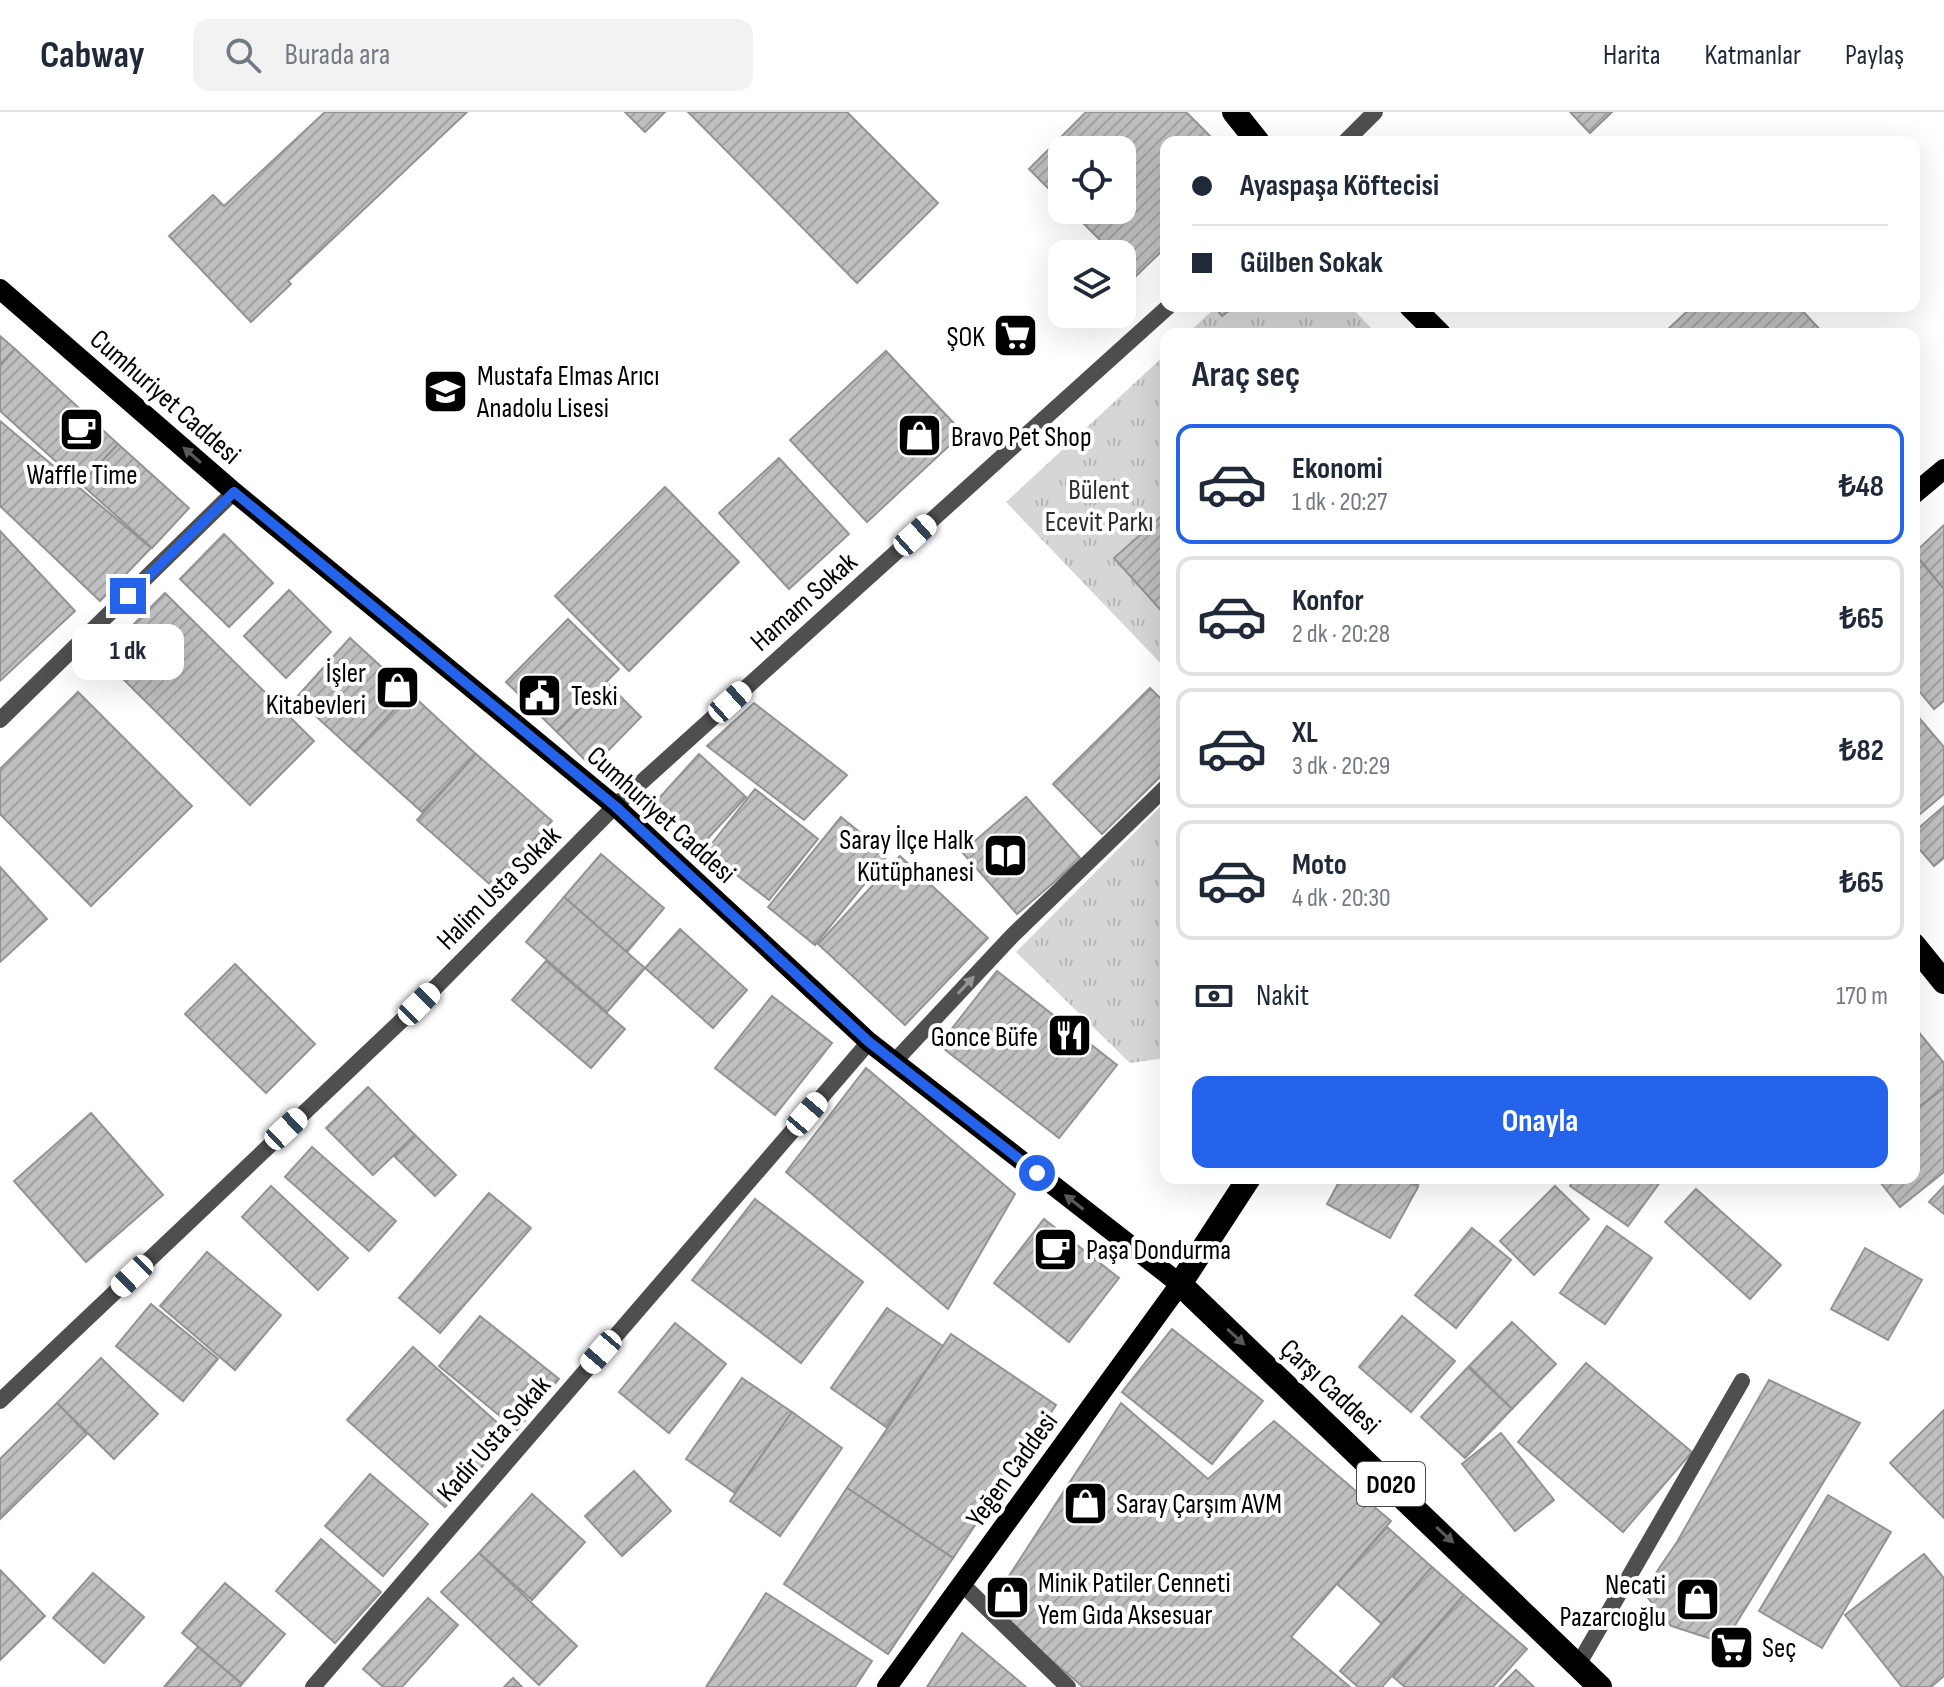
<!DOCTYPE html>
<html lang="tr">
<meta charset="utf-8">
<style>
:root{--surface:#fff;--page:#f2f2f3;--text:#1f2937;--muted:#747a83;--line:#e0e1e3;--accent:#2563eb}
body{margin:0;font-family:"Sofia Sans Condensed",sans-serif;background:var(--page);color:var(--text);height:100vh;display:flex;flex-direction:column;font-size:30px;white-space:nowrap}
*{box-sizing:border-box;margin:0}
p{font-size:26px;color:var(--muted)}
.icon{flex:none;width:44px;height:44px;fill:none;stroke:currentColor;stroke-width:2;stroke-linecap:round;stroke-linejoin:round}
.map{position:relative;flex:1;overflow:hidden}
.drawer{position:absolute;left:1160px;top:216px;width:760px;height:856px;display:flex;flex-direction:column;background:var(--surface);border-radius:16px;box-shadow:0 8px 32px #0002}
.drawer>*{flex:none}
.guide{position:absolute;left:1160px;top:24px;width:760px;height:176px;border-radius:16px;box-shadow:0 8px 32px #0002;display:grid;align-content:center;height:176px;padding:0 32px;background:var(--surface)}
.fabs{position:absolute;left:1048px;top:24px;display:grid;gap:16px}
.fabs a{display:grid;place-items:center;width:88px;height:88px;border-radius:16px;background:var(--surface);box-shadow:0 8px 32px #0002;font-size:40px}
.end{position:absolute;width:36px;height:36px;margin:-18px;border:10px solid #2563eb;background:#fff;box-shadow:0 0 0 4px #fff}
.from{border-radius:50%}
.bubble{position:absolute;height:56px;border-radius:16px;background:var(--surface);box-shadow:0 8px 32px #0002;font-size:26px;font-weight:700;line-height:56px;text-align:center}
.car{position:absolute;width:24px;height:48px;margin:-24px -12px;border-radius:10px;box-shadow:0 0 6px 2px #0007;background:linear-gradient(#fff 24%,#345 0 40%,#fff 0 76%,#345 0 86%,#fff 0)}
.guide b{display:flex;align-items:center;gap:28px;height:76px;font-size:30px}
.guide b+b{border-top:2px solid var(--line)}
.guide i{width:20px;height:20px;background:var(--text)}
ul{padding:0;list-style:none}
li{display:flex;align-items:center;gap:24px;height:120px;margin:0 16px 12px;padding:0 16px;border:4px solid var(--line);border-radius:16px}
li div{flex:1}
li b{display:block;font-size:30px}
li em{font-style:normal;font-weight:700}
li.active{border-color:var(--accent)}
li>.icon{width:72px;height:72px;stroke-width:1.5}
h2{padding:0 32px;font-size:36px;line-height:96px}
.pay{display:flex;align-items:center;gap:20px;height:88px;padding:0 32px;font-size:30px}
.pay p{margin-inline-start:auto}
.cta{display:flex;gap:16px;margin-top:auto;padding:16px 32px}
.cta a{flex:1;height:92px;border-radius:16px;background:var(--accent);color:#fff;font-size:32px;font-weight:700;line-height:92px;text-align:center}
header{display:flex;align-items:center;gap:48px;box-sizing:border-box;height:112px;padding:0 40px;background:var(--surface);border-bottom:2px solid var(--line)}
header strong{font-size:38px}
nav{display:flex;gap:44px;margin-inline-start:auto;font-size:28px}
.search{width:560px;height:72px;background:var(--page);display:flex;align-items:center;gap:20px;box-sizing:border-box;padding:0 28px;border-radius:16px;color:var(--muted);font-size:30px}
.map>svg:first-child{display:block}
.park{fill:url(#park-tufts)}
.building{fill:url(#building-hatch);stroke:#939393;stroke-width:2}
.lines{fill:none;stroke-linecap:round;stroke-linejoin:round}
.lane{stroke:#4f4f4f;stroke-width:16}
.street{stroke:#4f4f4f;stroke-width:16}
.primary{stroke:#000;stroke-width:20}
.highway{stroke:#000;stroke-width:24}
.oneway{fill:#595959}
.oneway2{fill:#959595}
.route{stroke:#2563eb;stroke-width:10}
.labels{text-anchor:middle;stroke-width:8;stroke-linejoin:round;paint-order:stroke}
.shield{fill:#fff;stroke:#4c4c4c;stroke-width:2}
.shield-label{font-size:26px;font-weight:bold;fill:#000}
.poi-label{font-size:28px;fill:#000;stroke:#fff;text-anchor:start}
.street-label{font-size:28px;fill:#000;stroke:#fff}
.park-label{font-size:28px;fill:#2d2d2d;stroke:#fff}
</style>
<header>
<strong>Cabway</strong>
<div class="search"><svg class="icon" aria-label="search" viewBox="0 0 24 24"><circle cx="10" cy="10" r="6"/><path d="M15 15l6 6"/></svg>Burada ara</div>
<nav><a>Harita</a><a>Katmanlar</a><a>Paylaş</a></nav>
</header>
<div class="map">
<svg width="1944" height="1575" viewBox="0 0 1944 1575">
<defs>
<pattern id="park-tufts" width="24" height="20" patternUnits="userSpaceOnUse" patternTransform="scale(2)"><rect width="24" height="20" fill="#d6d6d6"/><path d="M3 7l-1-3M5 7V3M7 7l1-3M15 17l-1-3M17 17v-4M19 17l1-3" fill="none" stroke="#b6b6b6"/></pattern>
<pattern id="building-hatch" width="6" height="6" patternUnits="userSpaceOnUse" patternTransform="scale(2)"><rect width="6" height="6" fill="#bfbfbf"/><path d="M-1 1l2-2M0 6l6-6M5 7l2-2" fill="none" stroke="#a2a2a2"/></pattern>
</defs>
<rect width="100%" height="100%" fill="#fff"/>
<!-- park -->
<g class="park">
<path d="M1217,194H1350L1377,222H1187Z"/>
<path d="M1166,242V557L1006,390Z"/>
<path d="M1166,689V946L1130,951L1016,840Z"/>
</g>
<!-- building -->
<g class="building">
<path d="M325,0H467L288,169L291,172L251,210L169,124L213,83L224,94Z"/>
<path d="M625,0H665L645,20Z"/>
<path d="M688,0H847L938,91L857,171Z"/>
<path d="M1086,0H1186L1216,30H1166V135L1136,164L1122,150V142H1114L1070,98H1122V38H1062V90L1029,57Z"/>
<path d="M1570,0H1612L1590,21Z"/>
<path d="M1214,194H1235L1222,204Z"/>
<path d="M1693,194H1798L1824,222H1669L1666,219Z"/>
<path d="M0,224L15,237L0,253Z"/>
<path d="M15,237L118,332L81,372L0,299V254Z"/>
<path d="M886,239L963,321L867,410L790,328Z"/>
<path d="M0,309L151,436L100,489L0,394Z"/>
<path d="M118,332L189,396L152,436L81,372Z"/>
<path d="M779,346L849,422L789,477L719,401Z"/>
<path d="M665,375L739,450L629,559L555,484Z"/>
<path d="M1166,400V504L1114,446Z"/>
<path d="M1944,413V477L1914,441Z"/>
<path d="M0,419L75,499L0,569Z"/>
<path d="M224,422L273,471L229,515L180,467Z"/>
<path d="M1914,441L1944,477V589L1934,597L1914,573Z"/>
<path d="M289,478L331,520L286,566L244,524Z"/>
<path d="M165,481L314,629L250,693L101,545Z"/>
<path d="M568,507L619,557L557,620L506,570Z"/>
<path d="M350,526L410,581L355,640L296,586Z"/>
<path d="M606,570L641,605L592,655L557,620Z"/>
<path d="M1150,576L1166,592V659L1102,722L1053,672Z"/>
<path d="M78,580L192,694L91,794L0,702V657Z"/>
<path d="M410,581L476,642L422,700L355,640Z"/>
<path d="M754,591L847,663L804,708L707,634Z"/>
<path d="M1920,607L1944,635V682L1914,707V612Z"/>
<path d="M476,642L552,709L493,775L417,708Z"/>
<path d="M699,642L746,685L699,736L652,694Z"/>
<path d="M755,677L818,727L769,788L706,739Z"/>
<path d="M1026,685L1081,747L1017,802L962,740Z"/>
<path d="M1944,694V746L1934,754L1914,731V720Z"/>
<path d="M841,705L888,743L815,833L768,795Z"/>
<path d="M601,742L664,796L627,840L564,785Z"/>
<path d="M900,744L988,826L905,913L818,832Z"/>
<path d="M0,755L47,807L0,850Z"/>
<path d="M564,785L645,856L607,900L526,830Z"/>
<path d="M680,817L747,878L713,916L645,856Z"/>
<path d="M546,849L625,917L591,956L512,888Z"/>
<path d="M235,852L315,932L266,981L185,902Z"/>
<path d="M997,859L1117,953L1059,1026L939,933Z"/>
<path d="M772,884L832,931L775,1003L715,956Z"/>
<path d="M1917,918L1944,951V976L1914,999V920Z"/>
<path d="M866,956L1015,1082L948,1197L786,1060Z"/>
<path d="M368,975L415,1023L373,1063L326,1016Z"/>
<path d="M1944,976V1060L1900,1095L1877,1066H1914V999Z"/>
<path d="M91,1001L163,1083L86,1150L14,1069Z"/>
<path d="M415,1023L456,1063L435,1084L394,1044Z"/>
<path d="M312,1035L396,1109L369,1139L285,1065Z"/>
<path d="M1341,1066H1401L1418,1075L1390,1126L1327,1092Z"/>
<path d="M1404,1066H1422L1418,1073Z"/>
<path d="M1575,1066H1663L1628,1114L1570,1074Z"/>
<path d="M271,1074L348,1146L318,1178L242,1105Z"/>
<path d="M1555,1074L1589,1107L1534,1163L1500,1129Z"/>
<path d="M1944,1074V1102L1929,1090Z"/>
<path d="M1696,1077L1781,1153L1750,1187L1665,1110Z"/>
<path d="M489,1081L531,1116L440,1221L399,1186Z"/>
<path d="M755,1087L863,1170L801,1251L692,1168Z"/>
<path d="M1044,1107L1119,1166L1069,1230L994,1171Z"/>
<path d="M1607,1114L1652,1146L1605,1212L1560,1181Z"/>
<path d="M1472,1116L1511,1148L1456,1216L1415,1183Z"/>
<path d="M1865,1136L1922,1168L1888,1228L1831,1197Z"/>
<path d="M207,1140L281,1203L235,1258L160,1194Z"/>
<path d="M151,1192L218,1247L183,1289L116,1234Z"/>
<path d="M887,1196L943,1234L886,1315L831,1276Z"/>
<path d="M480,1204L559,1267L517,1318L439,1254Z"/>
<path d="M1402,1204L1455,1249L1411,1300L1359,1255Z"/>
<path d="M1512,1210L1556,1252L1512,1297L1469,1254Z"/>
<path d="M675,1211L726,1252L669,1321L619,1280Z"/>
<path d="M1172,1217L1263,1289L1212,1352L1122,1280Z"/>
<path d="M951,1222L1056,1293L953,1446L847,1376Z"/>
<path d="M413,1235L511,1323L445,1395L347,1308Z"/>
<path d="M101,1246L158,1302L114,1347L57,1291Z"/>
<path d="M1586,1251L1692,1340L1623,1420L1518,1330Z"/>
<path d="M1468,1255L1512,1297L1465,1346L1421,1305Z"/>
<path d="M742,1266L792,1300L735,1381L686,1347Z"/>
<path d="M1769,1268L1860,1311L1724,1531L1671,1514L1643,1480L1677,1430Z"/>
<path d="M57,1291L87,1322L0,1407V1347Z"/>
<path d="M1121,1291L1208,1367L1274,1309L1391,1409L1291,1525L1350,1575H1083L989,1495Z"/>
<path d="M1944,1298V1406L1890,1351Z"/>
<path d="M792,1300L842,1336L780,1424L730,1389Z"/>
<path d="M1501,1321L1554,1388L1515,1419L1462,1352Z"/>
<path d="M634,1359L671,1399L622,1444L585,1404Z"/>
<path d="M370,1362L428,1412L383,1464L325,1414Z"/>
<path d="M847,1376L953,1446L888,1542L784,1472Z"/>
<path d="M532,1382L585,1430L532,1488L479,1441Z"/>
<path d="M1828,1383L1891,1420L1822,1536L1759,1499Z"/>
<path d="M1387,1415L1432,1455L1382,1512L1337,1472Z"/>
<path d="M321,1427L381,1480L335,1531L276,1479Z"/>
<path d="M479,1441L577,1534L539,1573L441,1480Z"/>
<path d="M1924,1442L1944,1466V1564L1931,1575H1902L1845,1503Z"/>
<path d="M1432,1455L1464,1483L1382,1575H1358L1340,1559Z"/>
<path d="M0,1458L45,1504L0,1548Z"/>
<path d="M93,1461L144,1505L104,1551L53,1506Z"/>
<path d="M225,1471L285,1522L242,1572L182,1521Z"/>
<path d="M766,1481L872,1549L855,1575H706Z"/>
<path d="M1464,1483L1527,1537L1493,1575H1405L1393,1565Z"/>
<path d="M428,1486L458,1513L402,1575H383L363,1557Z"/>
<path d="M962,1521L1026,1575H927Z"/>
<path d="M198,1535L242,1572L240,1575H164Z"/>
<path d="M1516,1558L1534,1575H1499Z"/>
<path d="M513,1566L522,1575H504Z"/>
</g>
<g class="lines">
<!-- lane -->
<path class="lane" d="M894,950L1012,824L1166,675"/>
<!-- street -->
<g class="street">
<path d="M1345,30L1375,0"/>
<path d="M0,608L234,380"/>
<path d="M0,1289L419,892L615,694L1169,194"/>
<path d="M962,1472L1068,1575"/>
<path d="M1578,1553L1742,1269"/>
<path d="M313,1575L869,930"/>
</g>
<!-- primary -->
<g class="primary">
<path d="M0,177L234,380L615,694L869,930L1180,1172L887,1575"/>
<path d="M1914,382L1944,357"/>
</g>
<!-- highway -->
<g class="highway">
<path d="M1234,0L1258,30"/>
<path d="M1411,194L1439,222"/>
<path d="M1914,833L1944,870"/>
<path d="M1249,1066L1180,1172L1600,1575"/>
</g>
</g>
<!-- one-way arrows -->
<defs><path id="oneway-solid" d="M-6-.8H1V-3.2L6.5 0L1 3.2V.8H-6Z" transform="scale(2)"/></defs>
<g class="oneway">
<use href="#oneway-solid" transform="translate(192 343) rotate(-139)"/>
<use href="#oneway-solid" transform="translate(1074 1090) rotate(-142)"/>
<use href="#oneway-solid" transform="translate(1236 1225) rotate(43)"/>
<use href="#oneway-solid" transform="translate(1445 1423) rotate(43)"/>
</g>
<use class="oneway2" href="#oneway-solid" transform="translate(966 873) rotate(-47)"/>
<g class="lines">
<!-- route -->
<path class="route" d="M128,484L234,380L615,694L869,930L1037,1061"/>
</g>
<!-- icons -->
<defs>
<symbol id="supermarket-square" viewBox="-11 -11 22 22"><rect x="-9" y="-9" width="18" height="18" rx="4" fill="#000" stroke="#fff"/><path d="M-6-5.5h2.5l.6 2H6L4.5 2H-2.5L-4.4-4H-6ZM-1.5 3.2a1.3 1.3 0 1 0 .1 0ZM3 3.2a1.3 1.3 0 1 0 .1 0Z" fill="#fff"/></symbol>
<symbol id="school-square" viewBox="-11 -11 22 22"><rect x="-9" y="-9" width="18" height="18" rx="4" fill="#000" stroke="#fff"/><path d="M0-5L7-2L0 1L-7-2ZM-4 1L0 2.5L4 1V4Q0 6-4 4Z" fill="#fff"/></symbol>
<symbol id="cafe-square" viewBox="-11 -11 22 22"><rect x="-9" y="-9" width="18" height="18" rx="4" fill="#000" stroke="#fff"/><path d="M-5.5-4.5H6V0H3Q3 3.5 0 3.5H-2.5Q-5.5 3.5-5.5 0ZM3-3.2v2h1.7v-2ZM-6 4.5H4V6H-6Z" fill="#fff"/></symbol>
<symbol id="shop-square" viewBox="-11 -11 22 22"><rect x="-9" y="-9" width="18" height="18" rx="4" fill="#000" stroke="#fff"/><path d="M-5-2.5h2.3a2.7 3.5 0 0 1 5.4 0H5L5.5 6h-11ZM-1.5-2.5h3a1.5 2.3 0 0 0-3 0Z" fill="#fff"/></symbol>
<symbol id="civic-square" viewBox="-11 -11 22 22"><rect x="-9" y="-9" width="18" height="18" rx="4" fill="#000" stroke="#fff"/><path d="M-.6-6.5H3V-4.5H.6V-3L4-1V1h2V6H-6V1h2V-1L-.6-3ZM-1.2 2.5V6h2.4V2.5Z" fill="#fff"/></symbol>
<symbol id="library-square" viewBox="-11 -11 22 22"><rect x="-9" y="-9" width="18" height="18" rx="4" fill="#000" stroke="#fff"/><path d="M-6-4Q-3-5.5-.7-3.5V5Q-3 3-6 4ZM6-4Q3-5.5 .7-3.5V5Q3 3 6 4Z" fill="#fff"/></symbol>
<symbol id="restaurant-square" viewBox="-11 -11 22 22"><rect x="-9" y="-9" width="18" height="18" rx="4" fill="#000" stroke="#fff"/><path d="M-5-6h1v4h1v-4h1v4h1v-4h1v5L-1.5 .5V6h-2V.5L-5-1ZM5-6V6H3V1.5H1.5Q1.5-4 5-6Z" fill="#fff"/></symbol>
</defs>
<g fill-rule="evenodd">
<use href="#supermarket-square" x="990" y="198" width="51" height="51"/>
<use href="#school-square" x="420" y="254" width="51" height="51"/>
<use href="#cafe-square" x="56" y="292" width="51" height="51"/>
<use href="#shop-square" x="894" y="298" width="51" height="51"/>
<use href="#shop-square" x="372" y="550" width="51" height="51"/>
<use href="#civic-square" x="514" y="558" width="51" height="51"/>
<use href="#library-square" x="980" y="718" width="51" height="51"/>
<use href="#restaurant-square" x="1044" y="898" width="51" height="51"/>
<use href="#cafe-square" x="1030" y="1112" width="51" height="51"/>
<use href="#shop-square" x="1060" y="1366" width="51" height="51"/>
<use href="#shop-square" x="982" y="1460" width="51" height="51"/>
<use href="#shop-square" x="1672" y="1462" width="51" height="51"/>
<use href="#supermarket-square" x="1706" y="1510" width="51" height="51"/>
</g>
<g class="labels">
<!-- shield labels -->
<rect class="shield" x="1357" y="1350" width="68" height="44" rx="6"/>
<g class="shield-label">
<text x="1391" y="1381">D020</text>
</g>
<!-- poi labels -->
<g class="poi-label">
<text x="985" y="234" text-anchor="end">ŞOK</text>
<text x="477" y="273">Mustafa Elmas Arıcı<tspan x="477" dy="32">Anadolu Lisesi</tspan></text>
<text x="951" y="334">Bravo Pet Shop</text>
<text x="82" y="372" text-anchor="middle">Waffle Time</text>
<text x="366" y="570" text-anchor="end">İşler<tspan x="366" dy="32">Kitabevleri</tspan></text>
<text x="571" y="593">Teski</text>
<text x="974" y="737" text-anchor="end">Saray İlçe Halk<tspan x="974" dy="32">Kütüphanesi</tspan></text>
<text x="1038" y="934" text-anchor="end">Gonce Büfe</text>
<text x="1086" y="1147">Paşa Dondurma</text>
<text x="1116" y="1401">Saray Çarşım AVM</text>
<text x="1038" y="1480">Minik Patiler Cenneti<tspan x="1038" dy="32">Yem Gıda Aksesuar</tspan></text>
<text x="1666" y="1482" text-anchor="end">Necati<tspan x="1666" dy="32">Pazarcıoğlu</tspan></text>
<text x="1762" y="1545">Seç</text>
</g>
<!-- street labels -->
<g class="street-label">
<text transform="translate(166 284) rotate(41)" y="10">Cumhuriyet Caddesi</text>
<text transform="translate(803 489) rotate(-42)" y="10">Hamam Sokak</text>
<text transform="translate(662 702) rotate(42)" y="10">Cumhuriyet Caddesi</text>
<text transform="translate(498 775) rotate(-45)" y="10">Halim Usta Sokak</text>
<text transform="translate(1331 1274) rotate(43)" y="10">Çarşı Caddesi</text>
<text transform="translate(493 1326) rotate(-49)" y="10">Kadir Usta Sokak</text>
<text transform="translate(1011 1357) rotate(-54)" y="10">Yeğen Caddesi</text>
</g>
<!-- park labels -->
<g class="park-label">
<text x="1099" y="387">Bülent<tspan x="1099" dy="32">Ecevit Parkı</tspan></text>
</g>
</g>
</svg>
<div class="fabs">
<a><svg class="icon" aria-label="locate" viewBox="0 0 24 24"><circle cx="12" cy="12" r="6"/><path d="M12 2v4M12 18v4M2 12h4M18 12h4"/></svg></a>
<a><svg class="icon" aria-label="layers" viewBox="0 0 24 24"><path d="M12 4l9 5-9 5-9-5zM3 14l9 5 9-5"/></svg></a>
</div>
<i class="end from" style="left:1037px;top:1061px"></i>
<i class="end" style="left:128px;top:484px"></i>
<div class="bubble" style="left:72px;top:512px;width:112px">1 dk</div>
<i class="car" style="left:915px;top:423px;rotate:48deg"></i>
<i class="car" style="left:730px;top:590px;rotate:48deg"></i>
<i class="car" style="left:419px;top:892px;rotate:45deg"></i>
<i class="car" style="left:807px;top:1002px;rotate:41deg"></i>
<i class="car" style="left:286px;top:1017px;rotate:47deg"></i>
<i class="car" style="left:132px;top:1164px;rotate:226deg"></i>
<i class="car" style="left:601px;top:1240px;rotate:221deg"></i>
<div class="guide">
<b><i class="from"></i>Ayaspaşa Köftecisi</b>
<b><i></i>Gülben Sokak</b>
</div>
<section class="drawer">
<h2>Araç seç</h2>
<ul>
<li class="active"><svg class="icon" aria-label="car" viewBox="0 0 24 24"><path d="M5 17H2v-5l4-1 3-4h7l3 4 3 1v5h-3M9 17h6M6 11h13"/><circle cx="7" cy="17" r="2"/><circle cx="17" cy="17" r="2"/></svg><div><b>Ekonomi</b><p>1 dk · 20:27</p></div><em>₺48</em></li>
<li><svg class="icon" aria-label="car" viewBox="0 0 24 24"><path d="M5 17H2v-5l4-1 3-4h7l3 4 3 1v5h-3M9 17h6M6 11h13"/><circle cx="7" cy="17" r="2"/><circle cx="17" cy="17" r="2"/></svg><div><b>Konfor</b><p>2 dk · 20:28</p></div><em>₺65</em></li>
<li><svg class="icon" aria-label="car" viewBox="0 0 24 24"><path d="M5 17H2v-5l4-1 3-4h7l3 4 3 1v5h-3M9 17h6M6 11h13"/><circle cx="7" cy="17" r="2"/><circle cx="17" cy="17" r="2"/></svg><div><b>XL</b><p>3 dk · 20:29</p></div><em>₺82</em></li>
<li><svg class="icon" aria-label="car" viewBox="0 0 24 24"><path d="M5 17H2v-5l4-1 3-4h7l3 4 3 1v5h-3M9 17h6M6 11h13"/><circle cx="7" cy="17" r="2"/><circle cx="17" cy="17" r="2"/></svg><div><b>Moto</b><p>4 dk · 20:30</p></div><em>₺65</em></li>
</ul>
<div class="pay"><svg class="icon" aria-label="cash" viewBox="0 0 24 24"><path d="M3 7h18v10H3z"/><circle cx="12" cy="12" r="2"/></svg>Nakit<p>170 m</p></div>
<div class="cta"><a>Onayla</a></div>
</section>
</div>
